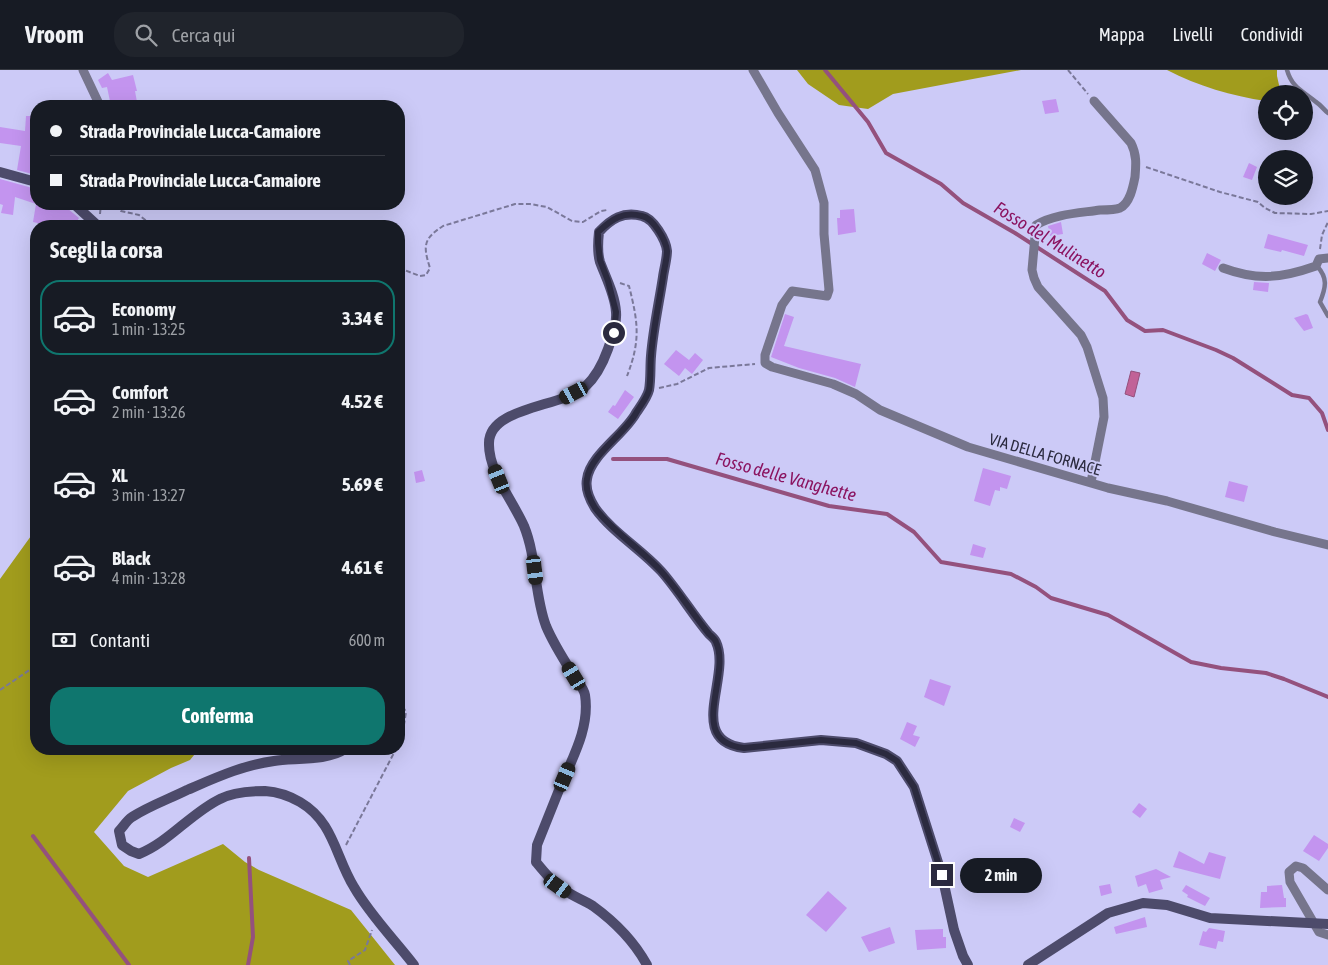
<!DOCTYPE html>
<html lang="it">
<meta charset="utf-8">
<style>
:root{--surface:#171b24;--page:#20242c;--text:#f1f3f6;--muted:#9ea1a6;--line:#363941;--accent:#0f766e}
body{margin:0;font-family:"Asap Condensed",sans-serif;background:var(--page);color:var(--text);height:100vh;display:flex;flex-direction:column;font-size:19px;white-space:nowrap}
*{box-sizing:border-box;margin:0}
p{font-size:16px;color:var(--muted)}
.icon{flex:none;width:28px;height:28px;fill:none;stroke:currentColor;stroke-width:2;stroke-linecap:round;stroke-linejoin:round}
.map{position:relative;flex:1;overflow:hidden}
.side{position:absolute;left:30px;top:150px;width:375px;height:535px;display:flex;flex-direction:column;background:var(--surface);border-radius:20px;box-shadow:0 5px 20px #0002}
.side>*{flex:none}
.hud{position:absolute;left:30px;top:30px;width:375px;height:110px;border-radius:20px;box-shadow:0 5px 20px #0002;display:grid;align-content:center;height:110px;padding:0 20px;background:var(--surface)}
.controls{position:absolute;left:1258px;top:15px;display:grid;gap:10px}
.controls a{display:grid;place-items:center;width:55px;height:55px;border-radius:50%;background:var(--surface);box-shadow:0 5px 20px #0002;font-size:25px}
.end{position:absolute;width:22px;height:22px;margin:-11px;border:6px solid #2b2a3f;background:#fff;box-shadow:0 0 0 2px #fff}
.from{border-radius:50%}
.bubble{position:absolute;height:35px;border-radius:18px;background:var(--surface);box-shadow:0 5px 20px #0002;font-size:16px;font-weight:700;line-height:35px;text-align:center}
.car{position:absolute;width:15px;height:30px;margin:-15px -8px;border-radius:6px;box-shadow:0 0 4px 1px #0007;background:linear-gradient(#222 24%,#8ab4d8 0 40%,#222 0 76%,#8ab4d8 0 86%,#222 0)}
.hud b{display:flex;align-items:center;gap:18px;height:48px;font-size:19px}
.hud b+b{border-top:1px solid var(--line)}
.hud i{width:12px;height:12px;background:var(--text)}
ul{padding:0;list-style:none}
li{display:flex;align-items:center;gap:15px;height:75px;margin:0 10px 8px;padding:0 10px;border:2px solid transparent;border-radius:20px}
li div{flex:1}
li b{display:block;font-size:19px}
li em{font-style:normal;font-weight:700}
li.current{border-color:var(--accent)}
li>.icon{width:45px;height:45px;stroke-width:1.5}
h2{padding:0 20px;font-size:22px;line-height:60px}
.pay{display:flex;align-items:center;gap:12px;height:55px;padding:0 20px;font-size:19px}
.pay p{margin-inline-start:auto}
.primary-button{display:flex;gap:10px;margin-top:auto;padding:10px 20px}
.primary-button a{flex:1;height:58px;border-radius:20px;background:var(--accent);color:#fff;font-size:20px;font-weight:700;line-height:58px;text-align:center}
header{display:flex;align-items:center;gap:30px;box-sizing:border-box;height:70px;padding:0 25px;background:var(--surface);border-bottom:1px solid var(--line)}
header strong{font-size:24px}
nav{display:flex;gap:28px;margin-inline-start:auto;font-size:18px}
.search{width:350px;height:45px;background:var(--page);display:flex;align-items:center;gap:12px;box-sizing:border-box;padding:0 18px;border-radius:20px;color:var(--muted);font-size:19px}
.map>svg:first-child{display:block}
.forest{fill:#a19c1d}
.water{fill:#c16297;stroke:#94517d}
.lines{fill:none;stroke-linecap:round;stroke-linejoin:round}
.stream{stroke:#94517d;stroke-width:4}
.building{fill:#c394ef}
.path{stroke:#7a7899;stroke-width:2;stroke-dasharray:5 2.5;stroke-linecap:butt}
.lane{stroke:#76758c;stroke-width:4.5}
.street{stroke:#76758c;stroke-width:9}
.secondary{stroke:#4d4b6b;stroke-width:10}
.route{stroke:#2b2a3f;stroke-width:6}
.labels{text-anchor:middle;stroke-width:4;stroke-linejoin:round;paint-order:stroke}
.street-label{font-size:16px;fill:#2b2a3f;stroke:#cccaf7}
.water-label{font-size:18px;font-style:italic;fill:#8b1461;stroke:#cccaf7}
</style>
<header>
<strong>Vroom</strong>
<div class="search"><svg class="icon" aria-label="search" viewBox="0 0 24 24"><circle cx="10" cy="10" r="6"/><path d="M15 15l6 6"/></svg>Cerca qui</div>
<nav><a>Mappa</a><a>Livelli</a><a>Condividi</a></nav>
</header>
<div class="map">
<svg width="1328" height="895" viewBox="0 0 1328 895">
<rect width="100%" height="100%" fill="#cccaf7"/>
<!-- forest -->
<g class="forest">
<path d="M797,0H1021L893,24L868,39L839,35L808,14Z"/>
<path d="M1167,0H1277V6L1281,24H1266V31C1232,26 1198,16 1167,0Z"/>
<path d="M36,459V679H199L190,690L171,698L128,721L94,762L124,796L148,807L223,774L245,792L259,800L351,840L395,895H0V509Z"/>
</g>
<!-- water -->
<path class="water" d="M1131,301L1140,303L1134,327L1125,324Z"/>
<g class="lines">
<!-- stream -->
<g class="stream">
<path d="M825,0L868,52L886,83L941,114L963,133L1015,163L1105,221L1127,250L1145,261L1163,260L1216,280L1233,288L1292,325L1309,328L1322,343L1328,360"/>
<path d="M613,389H667L829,436L887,444L914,462L941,492L1011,504L1036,517L1051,528L1108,545L1191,592L1221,598L1266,603L1284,609L1328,627"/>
<path d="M33,766L129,895"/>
<path d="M248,895L253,867L249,788"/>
</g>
</g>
<!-- building -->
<g class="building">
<path d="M108,3L112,10L133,5L137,21H135L137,32L120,36H111L107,17L102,18L98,10Z"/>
<path d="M1056,29L1059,42L1045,44L1042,31Z"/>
<path d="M26,46H36V105L17,100L21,76L0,73V57L25,61Z"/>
<path d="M1249,93L1257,97L1252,110L1243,107Z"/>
<path d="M0,109L36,119V134H62L79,148L74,156L43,151L42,154L33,152L36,134L15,127L13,145L1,143L3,135L0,134Z"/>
<path d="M854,139L856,162L838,165L837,148H840V140Z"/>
<path d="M1061,152L1063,164L1050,166L1048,156Z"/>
<path d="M1268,164L1308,175L1304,186L1282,180L1281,182L1264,178Z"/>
<path d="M1207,183L1221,190L1215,201L1202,194Z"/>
<path d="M1254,212L1269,213L1268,222L1253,220Z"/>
<path d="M785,244L794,247L784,276L861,294L855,317L835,308L799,298L771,287Z"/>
<path d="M1306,244L1308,245L1313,258L1304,261L1294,248Z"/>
<path d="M676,280L689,290L695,283L703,290L692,304L685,298L679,306L664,294Z"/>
<path d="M625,320L634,327L618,349L608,342L613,335L615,336Z"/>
<path d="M983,398L1011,406L1007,419L1000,417V421L995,420L990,436L974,431Z"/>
<path d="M422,400L425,411L416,413L414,402Z"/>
<path d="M1229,411L1248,416L1244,432L1225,427Z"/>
<path d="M973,474L986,478L983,488L970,485Z"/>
<path d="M930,609L951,616L944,636L924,627Z"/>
<path d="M907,652L917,656L913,665L920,667L915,677L900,669Z"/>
<path d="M1139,733L1147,739L1140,748L1132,742Z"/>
<path d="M1014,748L1025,753L1020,762L1010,757Z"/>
<path d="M1314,765L1328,774V778L1319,791L1303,781Z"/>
<path d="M1179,781L1204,794L1209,782L1226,787L1220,809L1173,797Z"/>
<path d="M1156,799L1171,807L1160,810L1163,819L1149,823L1146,814L1138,817L1135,806Z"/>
<path d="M1110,814L1112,823L1101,826L1099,816Z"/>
<path d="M1186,815L1210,828L1205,836L1187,827L1188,825L1182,821Z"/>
<path d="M1282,815L1284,828H1286V837L1260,838L1261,822H1267V816Z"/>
<path d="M828,821L847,838L826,862L806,845Z"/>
<path d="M1145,847L1147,857L1116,864L1114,857Z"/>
<path d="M890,857L895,873L869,882L861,867Z"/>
<path d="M1209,858L1225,861L1223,872L1218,871L1216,879L1199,875L1203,861L1206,862Z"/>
<path d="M943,859V867H946V878L917,880L915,860Z"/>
</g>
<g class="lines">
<!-- path -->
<g class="path">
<path d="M1068,0L1088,24"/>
<path d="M1146,97L1220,122L1258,132L1265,138L1275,143L1311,144L1328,141"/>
<path d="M117,134L121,141L139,145L153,156"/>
<path d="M100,144L101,134"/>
<path d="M1320,179L1322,165L1328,152"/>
<path d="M399,198L420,206L426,205L430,198C423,176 423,169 443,156L515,134H530L547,137L572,151L583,152L601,141L607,140"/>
<path d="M620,213L629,216C638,252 641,270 627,306"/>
<path d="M659,318L677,314L709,298L755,294"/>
<path d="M0,620L31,599L36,598"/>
<path d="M399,630L406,642L402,667L399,674"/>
<path d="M346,775L396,679"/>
<path d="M350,895L348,891L365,880L372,860"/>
</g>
<!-- lane -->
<g class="lane">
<path d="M1287,0C1292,18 1303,21 1316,32C1321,35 1324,40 1328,43"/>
<path d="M1317,196C1328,208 1326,217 1320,232L1328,246"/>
</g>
<!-- street -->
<g class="street">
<path d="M83,0L100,36"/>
<path d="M753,0L778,43L815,100L824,133V164L829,220L827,226L792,221L782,235L765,285V293L772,297L833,314L856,324L880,340L968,377L1108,418L1167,431L1275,462L1328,475"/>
<path d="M1223,198C1258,211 1282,208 1316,196L1319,189L1328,188"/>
<path d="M1091,412L1104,347L1103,328L1087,277L1081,265L1038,217L1034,208L1032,200L1036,155C1054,144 1080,143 1100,140C1106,140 1115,140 1120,138C1130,133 1133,117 1135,107C1136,95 1137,85 1131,73L1094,31"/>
<path d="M1328,820L1303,798L1296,796L1289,802L1290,812L1319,862L1328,865"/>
</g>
<!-- secondary -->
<g class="secondary">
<path d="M0,102L36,112"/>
<path d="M74,134L98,156"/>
<path d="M345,679C328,691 294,688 274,691C243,695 215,708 187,720C169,729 149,736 132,747C127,750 123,757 119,761L122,775L131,781L139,784C169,772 191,743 220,729C233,722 251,721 265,721C279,722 288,725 300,732C334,752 335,786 354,817C370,845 394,869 414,895"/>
<path d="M647,895C634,871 615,852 593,836C584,830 574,827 566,821C553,813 545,803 536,792L537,775C545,755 553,735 561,715C573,687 590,657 585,625C584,618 577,611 574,606C564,590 553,573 546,556C534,524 537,488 524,456C513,431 488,401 489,373C489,337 562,337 585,317C596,307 603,293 608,279C612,267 617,255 616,242C615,225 606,208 600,192C597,182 598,171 599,162C611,149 623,141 642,146C653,148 666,170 667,181C667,189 664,199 663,207C659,233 653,260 651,286C650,297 651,309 649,320C647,328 640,337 636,343C625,364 590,385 587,409C585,419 590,430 595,438C612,462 641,479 661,501C678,520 692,544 709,564C711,566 715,569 716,572C732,606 685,671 744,678L821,670L856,673L886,684L897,691L914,717L942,805L954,860L963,886L968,895"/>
<path d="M1028,895L1108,843L1143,833L1167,835L1210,848L1328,854"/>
</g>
</g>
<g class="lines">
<!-- route -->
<path class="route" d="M614,263L616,242L608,211L600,190L598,173V162C612,149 623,141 642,146C653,148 666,170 667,181C667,189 664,199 663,207C659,233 653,260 651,286C650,297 651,309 649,320C647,328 640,336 636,343C625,364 590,385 587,409C585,419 590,430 595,438C612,461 641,479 661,501C678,520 692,543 709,564C711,566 715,569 716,572C732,606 685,671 744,678L821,670L856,673L886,684L897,691L914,717L942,805"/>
</g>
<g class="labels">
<!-- street labels -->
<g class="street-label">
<text transform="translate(1045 384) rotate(16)" y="6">VIA DELLA FORNACE</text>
</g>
<!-- water labels -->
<g class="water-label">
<text transform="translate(1050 170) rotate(32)" y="6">Fosso del Mulinetto</text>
<text transform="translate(786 407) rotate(15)" y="6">Fosso delle Vanghette</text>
</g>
</g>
</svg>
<div class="controls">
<a><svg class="icon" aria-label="locate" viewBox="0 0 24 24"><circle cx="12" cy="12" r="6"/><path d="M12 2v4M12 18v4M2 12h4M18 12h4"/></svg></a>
<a><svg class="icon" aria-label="layers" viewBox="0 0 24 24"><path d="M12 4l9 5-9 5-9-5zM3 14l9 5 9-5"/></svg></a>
</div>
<i class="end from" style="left:614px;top:263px"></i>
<i class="end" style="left:942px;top:805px"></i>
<div class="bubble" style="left:960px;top:788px;width:82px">2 min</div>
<i class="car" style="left:574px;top:323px;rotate:242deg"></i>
<i class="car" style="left:499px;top:409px;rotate:338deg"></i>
<i class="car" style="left:535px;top:500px;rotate:173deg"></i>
<i class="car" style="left:574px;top:606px;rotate:329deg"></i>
<i class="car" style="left:565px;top:707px;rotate:23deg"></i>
<i class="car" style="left:558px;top:816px;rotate:126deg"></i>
<div class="hud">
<b><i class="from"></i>Strada Provinciale Lucca-Camaiore</b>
<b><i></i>Strada Provinciale Lucca-Camaiore</b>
</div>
<section class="side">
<h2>Scegli la corsa</h2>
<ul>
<li class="current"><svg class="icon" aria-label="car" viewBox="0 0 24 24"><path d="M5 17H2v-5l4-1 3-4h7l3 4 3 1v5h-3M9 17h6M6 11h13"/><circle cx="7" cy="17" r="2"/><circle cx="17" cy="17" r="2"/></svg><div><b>Economy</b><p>1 min · 13:25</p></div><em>3.34 €</em></li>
<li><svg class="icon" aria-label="car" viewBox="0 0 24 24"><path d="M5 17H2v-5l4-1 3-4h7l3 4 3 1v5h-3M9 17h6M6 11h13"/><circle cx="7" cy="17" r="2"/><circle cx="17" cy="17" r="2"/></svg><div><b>Comfort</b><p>2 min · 13:26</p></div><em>4.52 €</em></li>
<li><svg class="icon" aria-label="car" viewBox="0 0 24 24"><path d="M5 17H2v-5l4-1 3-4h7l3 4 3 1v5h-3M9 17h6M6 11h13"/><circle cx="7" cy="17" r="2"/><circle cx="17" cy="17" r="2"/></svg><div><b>XL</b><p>3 min · 13:27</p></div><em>5.69 €</em></li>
<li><svg class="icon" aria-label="car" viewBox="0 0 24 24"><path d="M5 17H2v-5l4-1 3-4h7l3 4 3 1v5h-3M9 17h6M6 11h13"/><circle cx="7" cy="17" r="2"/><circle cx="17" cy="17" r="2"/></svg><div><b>Black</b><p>4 min · 13:28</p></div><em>4.61 €</em></li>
</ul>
<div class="pay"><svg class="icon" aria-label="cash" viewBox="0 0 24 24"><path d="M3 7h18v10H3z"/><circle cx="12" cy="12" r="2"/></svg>Contanti<p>600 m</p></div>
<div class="primary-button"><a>Conferma</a></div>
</section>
</div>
